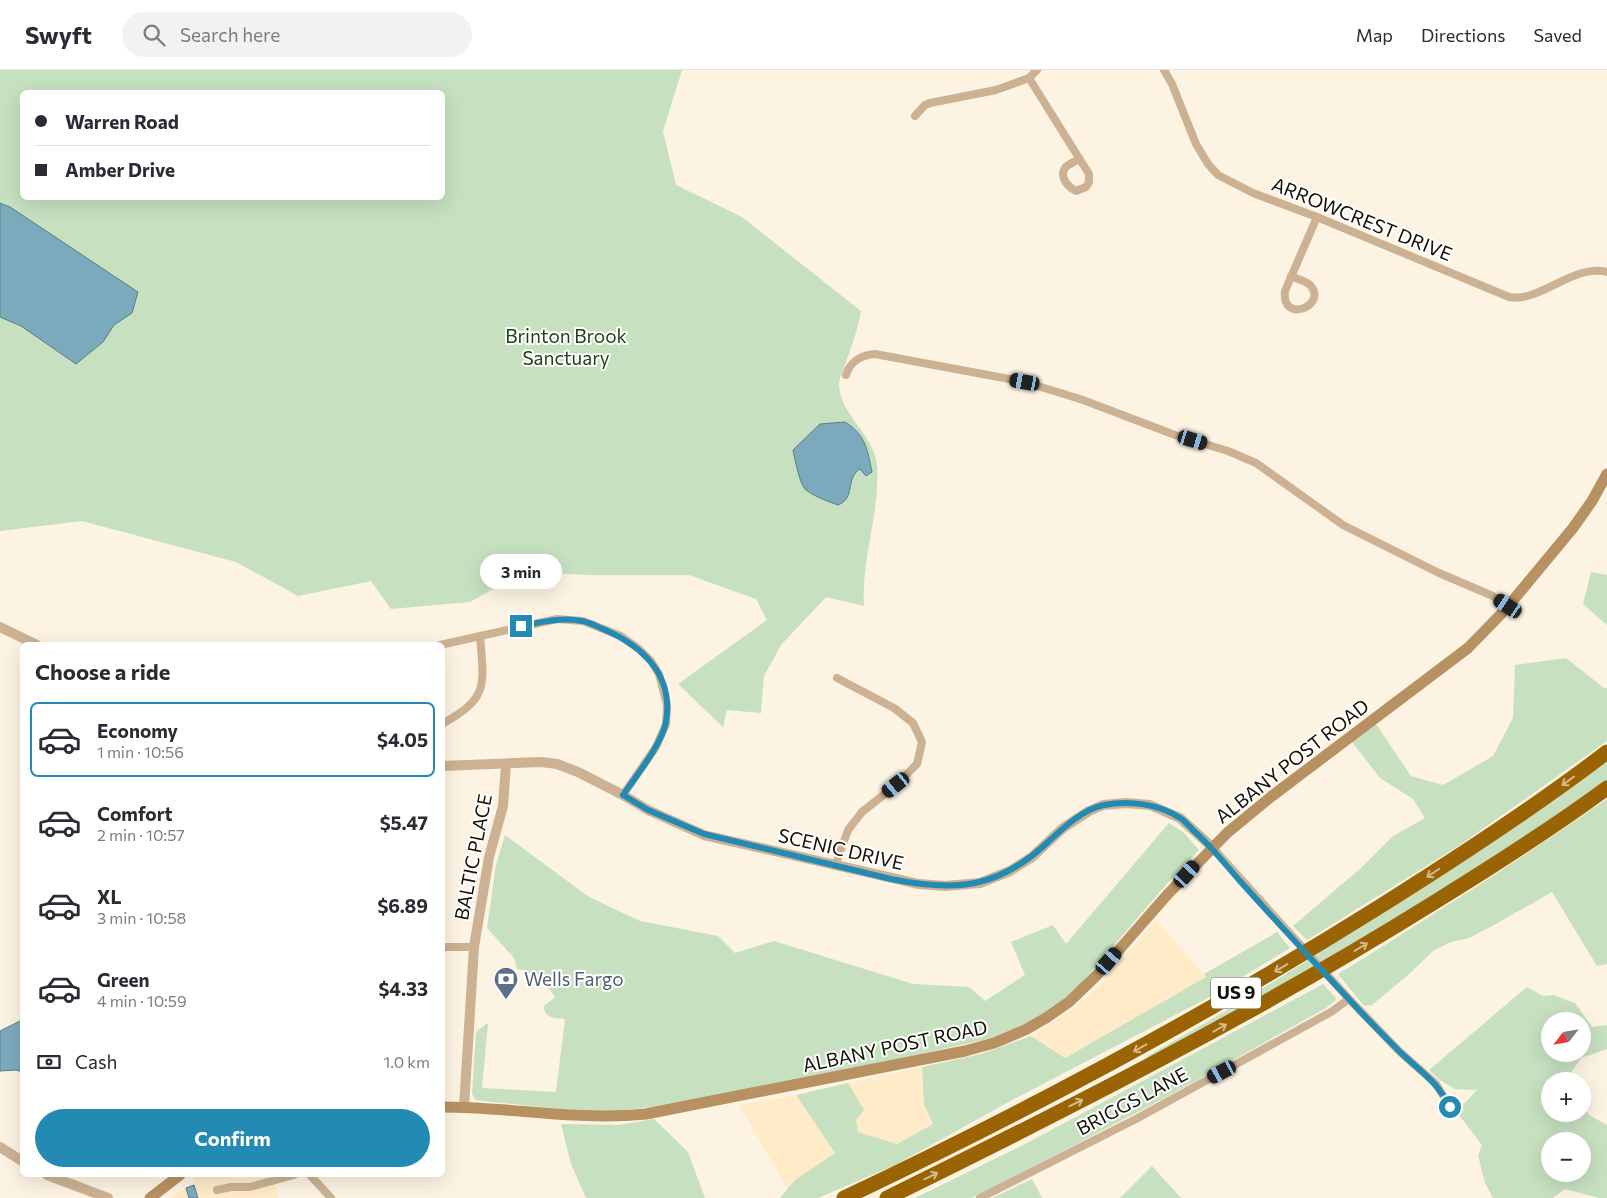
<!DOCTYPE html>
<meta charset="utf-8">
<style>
:root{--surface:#fff;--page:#f2f2f3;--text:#2b2b33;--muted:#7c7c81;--line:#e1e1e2;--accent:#238bb3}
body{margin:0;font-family:Commissioner,sans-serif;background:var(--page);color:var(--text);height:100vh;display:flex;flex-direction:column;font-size:19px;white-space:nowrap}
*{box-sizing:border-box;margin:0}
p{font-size:16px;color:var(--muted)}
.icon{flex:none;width:28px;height:28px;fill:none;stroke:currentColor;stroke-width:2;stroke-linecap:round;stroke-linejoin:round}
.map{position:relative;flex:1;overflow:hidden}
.details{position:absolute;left:20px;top:572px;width:425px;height:535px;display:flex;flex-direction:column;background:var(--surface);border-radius:8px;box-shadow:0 5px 20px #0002}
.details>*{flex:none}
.top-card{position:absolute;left:20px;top:20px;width:425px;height:110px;border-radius:8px;box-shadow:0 5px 20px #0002;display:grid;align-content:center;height:110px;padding:0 15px;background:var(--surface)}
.needle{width:32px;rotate:239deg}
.tools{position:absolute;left:1541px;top:942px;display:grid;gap:10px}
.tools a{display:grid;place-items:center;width:50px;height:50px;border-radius:50%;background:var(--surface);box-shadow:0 5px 20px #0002;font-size:25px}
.end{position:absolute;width:22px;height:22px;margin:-11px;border:6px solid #238bb3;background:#fff;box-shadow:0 0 0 2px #fff}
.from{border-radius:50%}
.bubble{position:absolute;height:35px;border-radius:18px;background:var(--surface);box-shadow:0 5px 20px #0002;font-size:16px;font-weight:700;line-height:35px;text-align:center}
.car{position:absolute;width:15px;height:30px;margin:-15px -8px;border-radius:6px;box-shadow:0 0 4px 1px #0007;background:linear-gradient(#222 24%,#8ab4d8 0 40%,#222 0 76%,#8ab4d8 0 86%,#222 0)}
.top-card b{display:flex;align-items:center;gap:18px;height:48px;font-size:19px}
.top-card b+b{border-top:1px solid var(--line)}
.top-card i{width:12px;height:12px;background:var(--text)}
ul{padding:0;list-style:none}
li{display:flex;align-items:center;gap:15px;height:75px;margin:0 10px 8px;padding:0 5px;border:2px solid transparent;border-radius:8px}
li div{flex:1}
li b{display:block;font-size:19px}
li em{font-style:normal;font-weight:700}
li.current{border-color:var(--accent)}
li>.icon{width:45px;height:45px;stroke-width:1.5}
h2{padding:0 15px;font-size:22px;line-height:60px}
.pay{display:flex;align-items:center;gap:12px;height:55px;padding:0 15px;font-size:19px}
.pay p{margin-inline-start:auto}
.button{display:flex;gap:10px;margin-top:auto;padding:10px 15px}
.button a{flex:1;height:58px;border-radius:30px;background:var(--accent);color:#fff;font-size:20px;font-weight:700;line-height:58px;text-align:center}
header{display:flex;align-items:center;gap:30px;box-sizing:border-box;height:70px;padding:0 25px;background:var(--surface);border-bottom:1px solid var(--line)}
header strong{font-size:24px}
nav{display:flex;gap:28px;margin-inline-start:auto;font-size:18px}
.search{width:350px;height:45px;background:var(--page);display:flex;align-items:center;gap:12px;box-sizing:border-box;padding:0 18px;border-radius:28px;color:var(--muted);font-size:19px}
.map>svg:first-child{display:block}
.built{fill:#ffebc8}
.green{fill:#c6e0c0;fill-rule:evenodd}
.water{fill:#7caabd;stroke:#5d7c86}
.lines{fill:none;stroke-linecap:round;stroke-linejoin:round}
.minor{stroke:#ccb293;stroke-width:8}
.tertiary{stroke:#ccb293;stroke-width:10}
.secondary{stroke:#b79161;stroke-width:11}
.motorway{stroke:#9a6303;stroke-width:15}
.oneway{stroke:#d2b98e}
.route{stroke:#238bb3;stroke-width:6}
.labels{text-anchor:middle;stroke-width:4;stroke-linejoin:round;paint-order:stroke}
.shield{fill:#fff;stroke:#5c5851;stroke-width:1}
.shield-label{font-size:18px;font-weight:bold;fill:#161107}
.street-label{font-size:19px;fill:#161107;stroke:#fff}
.park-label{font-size:19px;fill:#1d4213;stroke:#fff}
.service-label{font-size:19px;fill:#4e5e75;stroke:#fff;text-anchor:start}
</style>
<header>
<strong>Swyft</strong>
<div class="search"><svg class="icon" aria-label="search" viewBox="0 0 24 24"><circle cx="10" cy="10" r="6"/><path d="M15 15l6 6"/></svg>Search here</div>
<nav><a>Map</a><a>Directions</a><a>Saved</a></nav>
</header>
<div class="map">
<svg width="1607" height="1128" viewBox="0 0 1607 1128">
<rect width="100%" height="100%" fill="#fcf3e3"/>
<!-- built -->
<g class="built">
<path d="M1156,850L1206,907L1065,988L1031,966L1069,942L1092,923L1107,907Z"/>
<path d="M922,997L924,1034L933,1054L897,1074L858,1062L848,1013Z"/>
<path d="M796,1025L835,1083L795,1110L788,1119L739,1035Z"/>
<path d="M196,1105H277L273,1107L279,1128H198L194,1115V1106Z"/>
<path d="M186,1118L189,1128H168Z"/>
</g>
<!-- green -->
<g class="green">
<path d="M0,0H682L663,61L676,115L742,147L861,241C858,259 852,275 846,292C844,299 839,308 839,314C840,346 875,365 877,396C880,443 861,489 864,536L826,527L781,575L764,606L761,643L727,640L723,657L678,614L767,550L756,529L689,505H590L547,503L502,514L470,532L391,539L371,511L298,526L236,492L82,451L0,461ZM22,22H442V128H22Z"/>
<path d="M1591,502L1607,505V555L1583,534Z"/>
<path d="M1566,588L1604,618H1607V671L1457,777L1307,870L1293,856L1361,798L1393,766L1425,748L1413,729L1380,708L1352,672L1376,654L1411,706L1443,715L1493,686L1513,648L1515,595Z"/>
<path d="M1607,690V711L1540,759L1391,853L1149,989L1147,986C1307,898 1456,792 1607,690Z"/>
<path d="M1607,729V894L1597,896L1552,822L1494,855L1469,868L1451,872L1433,881L1408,905L1372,935L1364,936L1338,904C1429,848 1519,790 1607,729Z"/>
<path d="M1169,753L1184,763L1199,780L1172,808L1078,917L1058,934L1029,953L992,968L885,992L671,1035L615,1041L563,1039L483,1031L475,1030L472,1023L476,962L486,954H488L482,1018L556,1022L565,949C557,948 543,949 544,936L555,927C546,914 534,901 517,899L514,888L487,858L496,795L505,765L589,827L640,851L718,866L735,883L774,871L913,914L969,917L985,931L1025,905L1011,872L1053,855L1066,874Z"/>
<path d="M1277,862L1290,878L1206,929L1014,1029L895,1095L818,1128H780L795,1110L835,1083L796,1025L848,1013L864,1040L856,1050L858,1062L897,1074L933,1054L924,1034L922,997L981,984L1031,966L1065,988L1206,907L1204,904Z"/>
<path d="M1323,914L1336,928L1335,931L1326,938L1165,1028L972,1128H915L1029,1072Z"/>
<path d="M1527,917L1543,926L1554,925L1575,933L1592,957L1607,955V979L1581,988L1569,1006L1572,1011H1550V1044H1582L1583,1033L1589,1045L1607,1055V1128H1599L1565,1119L1553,1128H1493L1485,1113L1478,1085L1482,1075L1459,1045L1462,1036L1477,1020L1455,1019L1440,1010L1429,1000ZM1550,951H1582V984H1550ZM1550,1071H1582V1104H1550Z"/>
<path d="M654,1049L688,1082L705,1128H586L571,1094L561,1054L618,1055Z"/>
<path d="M1152,1096L1181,1128H1120Z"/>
<path d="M1032,1109L1042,1128H992Z"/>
</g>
<!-- water -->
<g class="water">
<path d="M0,133L10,137L138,222L132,243L114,255L103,272L76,294L21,256L0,247Z"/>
<path d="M845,352C866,365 867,379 872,402L866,406L860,399C845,408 856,428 838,435C829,432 811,425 805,419C799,412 795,389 793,380L820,354Z"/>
<path d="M22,950V1002L16,1000L0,1001V961Z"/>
<path d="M194,1115L198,1128H189L186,1118Z"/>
</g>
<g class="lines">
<!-- minor -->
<g class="minor">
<path d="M1164,0L1172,14L1196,74L1208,94L1218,105L1253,123L1317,147L1509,227C1540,233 1574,193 1607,202"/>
<path d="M1029,8L1089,104V112L1086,117L1076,121C1068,117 1059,107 1065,98C1068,94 1075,92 1079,89"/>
<path d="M915,46L925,35L930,33L996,20L1029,8L1037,0"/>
<path d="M1291,206C1297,209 1306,211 1310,215C1329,235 1281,255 1285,221L1317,147"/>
<path d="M846,305C850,292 861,285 875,284L1025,312L1083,330L1175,365L1228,381L1256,393L1343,455L1439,503L1493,526L1508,536"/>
<path d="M440,575L557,549L583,551L621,566L639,579L651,591L659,604L667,635L666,654L656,677L623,725"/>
<path d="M442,654C489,628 484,616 480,566"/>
<path d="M1212,777L1349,929L1399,981L1436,1014L1450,1037"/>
<path d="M835,796L848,760L862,742L896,715L917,694L922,672L913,653L894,638L837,608"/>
<path d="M442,877H474"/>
<path d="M310,1105L331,1128"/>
<path d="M217,1120L231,1117H250L294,1105"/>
<path d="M980,1128L1136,1049L1331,942L1349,929"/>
</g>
<!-- tertiary -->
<g class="tertiary">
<path d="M0,557L37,575"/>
<path d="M442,696L541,692L557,694L578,702L623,725L648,740L704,765L919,814L945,816L980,813L1010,801L1032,787L1063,758L1089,741L1103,735L1126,733L1150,735L1180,748L1212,777"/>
<path d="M464,1037L474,877L489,787L503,736L506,694"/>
<path d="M0,1077L22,1091"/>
<path d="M47,1105L108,1128"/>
</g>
<!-- secondary -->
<g class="secondary">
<path d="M442,1037C511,1037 578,1051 646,1044L965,981L994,973L1025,960L1046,948L1069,932L1097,905L1167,825L1227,763L1272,726L1468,578L1505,540L1573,458L1592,431L1607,404"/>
<path d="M150,1128L180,1105"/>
</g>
<!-- motorway -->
<g class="motorway">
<path d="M844,1128C1028,1041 1207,945 1379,837C1457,788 1534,738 1607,682"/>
<path d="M887,1128C1072,1037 1255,944 1430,835C1490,798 1550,760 1607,718"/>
</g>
</g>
<!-- one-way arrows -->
<defs><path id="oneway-shaft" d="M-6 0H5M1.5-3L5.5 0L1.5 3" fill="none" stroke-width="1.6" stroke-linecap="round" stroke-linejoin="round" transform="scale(1.25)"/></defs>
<g class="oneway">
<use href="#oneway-shaft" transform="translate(1568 711) rotate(144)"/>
<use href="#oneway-shaft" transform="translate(1433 803) rotate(147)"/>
<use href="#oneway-shaft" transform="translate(1361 877) rotate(-31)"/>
<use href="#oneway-shaft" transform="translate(1281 898) rotate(149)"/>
<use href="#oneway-shaft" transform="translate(1220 958) rotate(-29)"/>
<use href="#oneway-shaft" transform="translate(1140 978) rotate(151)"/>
<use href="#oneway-shaft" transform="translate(1076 1033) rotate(-26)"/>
<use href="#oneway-shaft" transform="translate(931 1106) rotate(-26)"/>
</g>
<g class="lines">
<!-- route -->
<path class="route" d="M521,556C541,552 561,547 582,551C589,552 596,556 603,559C643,576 674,605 666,652C662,674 636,706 623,725L648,740L704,764L891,809C955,822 998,819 1048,772C1063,758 1083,739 1104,735C1129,730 1159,734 1180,748C1185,751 1190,757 1194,761C1211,776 1225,794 1240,811C1275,850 1311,889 1347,927C1364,946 1382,964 1400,982C1421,1002 1436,1010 1450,1037"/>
</g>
<!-- icons -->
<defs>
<symbol id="bank-pin" viewBox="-11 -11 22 30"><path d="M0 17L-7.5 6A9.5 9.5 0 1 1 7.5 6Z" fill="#5c6f8a" stroke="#fff"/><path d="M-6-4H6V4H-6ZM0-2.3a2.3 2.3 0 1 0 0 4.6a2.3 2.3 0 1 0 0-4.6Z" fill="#fff"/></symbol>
</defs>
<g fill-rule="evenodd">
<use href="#bank-pin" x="492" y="895" width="28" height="38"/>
</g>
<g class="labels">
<!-- shield labels -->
<rect class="shield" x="1211" y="907.5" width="50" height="31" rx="4"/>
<g class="shield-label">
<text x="1236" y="929">US 9</text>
</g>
<!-- street labels -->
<g class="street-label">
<text transform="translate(1362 149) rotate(22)" y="7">ARROWCREST DRIVE</text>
<text transform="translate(1292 691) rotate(-38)" y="7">ALBANY POST ROAD</text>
<text transform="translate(841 779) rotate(13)" y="7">SCENIC DRIVE</text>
<text transform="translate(473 787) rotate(-79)" y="7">BALTIC PLACE</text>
<text transform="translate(895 976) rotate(-12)" y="7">ALBANY POST ROAD</text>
<text transform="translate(1132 1031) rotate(-28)" y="7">BRIGGS LANE</text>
</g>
<!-- park labels -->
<g class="park-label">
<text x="566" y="273">Brinton Brook<tspan x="566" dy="22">Sanctuary</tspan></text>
</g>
<!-- service labels -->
<g class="service-label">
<text x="524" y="916">Wells Fargo</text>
</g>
</g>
</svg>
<div class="tools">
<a><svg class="needle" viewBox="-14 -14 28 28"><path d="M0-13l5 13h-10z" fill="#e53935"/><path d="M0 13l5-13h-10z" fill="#7c7c81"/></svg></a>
<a>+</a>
<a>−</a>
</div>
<i class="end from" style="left:1450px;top:1037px"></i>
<i class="end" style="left:521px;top:556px"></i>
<div class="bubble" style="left:480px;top:484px;width:82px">3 min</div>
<i class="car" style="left:1025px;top:312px;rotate:280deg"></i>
<i class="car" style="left:1193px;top:370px;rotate:107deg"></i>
<i class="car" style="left:1508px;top:536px;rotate:304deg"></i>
<i class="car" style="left:896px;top:715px;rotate:231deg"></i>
<i class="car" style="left:1187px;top:804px;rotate:42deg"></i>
<i class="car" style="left:1109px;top:891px;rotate:41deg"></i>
<i class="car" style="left:1222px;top:1002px;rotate:242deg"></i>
<div class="top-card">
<b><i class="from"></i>Warren Road</b>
<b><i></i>Amber Drive</b>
</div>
<section class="details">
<h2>Choose a ride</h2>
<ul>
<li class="current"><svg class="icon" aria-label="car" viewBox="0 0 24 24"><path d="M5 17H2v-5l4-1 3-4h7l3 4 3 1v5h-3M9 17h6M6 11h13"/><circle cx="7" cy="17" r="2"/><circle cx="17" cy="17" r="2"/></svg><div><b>Economy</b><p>1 min · 10:56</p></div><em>$4.05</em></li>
<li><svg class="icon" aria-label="car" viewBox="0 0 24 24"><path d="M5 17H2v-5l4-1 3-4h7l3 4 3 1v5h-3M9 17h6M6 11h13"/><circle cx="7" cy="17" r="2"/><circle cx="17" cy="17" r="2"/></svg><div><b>Comfort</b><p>2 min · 10:57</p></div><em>$5.47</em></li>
<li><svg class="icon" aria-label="car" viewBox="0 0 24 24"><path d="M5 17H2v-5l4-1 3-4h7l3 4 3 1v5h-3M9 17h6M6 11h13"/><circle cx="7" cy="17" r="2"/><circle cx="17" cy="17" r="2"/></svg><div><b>XL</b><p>3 min · 10:58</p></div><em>$6.89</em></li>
<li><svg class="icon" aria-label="car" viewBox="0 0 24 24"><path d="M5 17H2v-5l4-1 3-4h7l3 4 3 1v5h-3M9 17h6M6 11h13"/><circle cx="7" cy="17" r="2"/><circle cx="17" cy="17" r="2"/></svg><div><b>Green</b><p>4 min · 10:59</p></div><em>$4.33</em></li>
</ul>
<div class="pay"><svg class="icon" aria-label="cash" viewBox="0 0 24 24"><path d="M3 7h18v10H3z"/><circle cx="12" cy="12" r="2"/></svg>Cash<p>1.0 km</p></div>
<div class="button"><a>Confirm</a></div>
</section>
</div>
